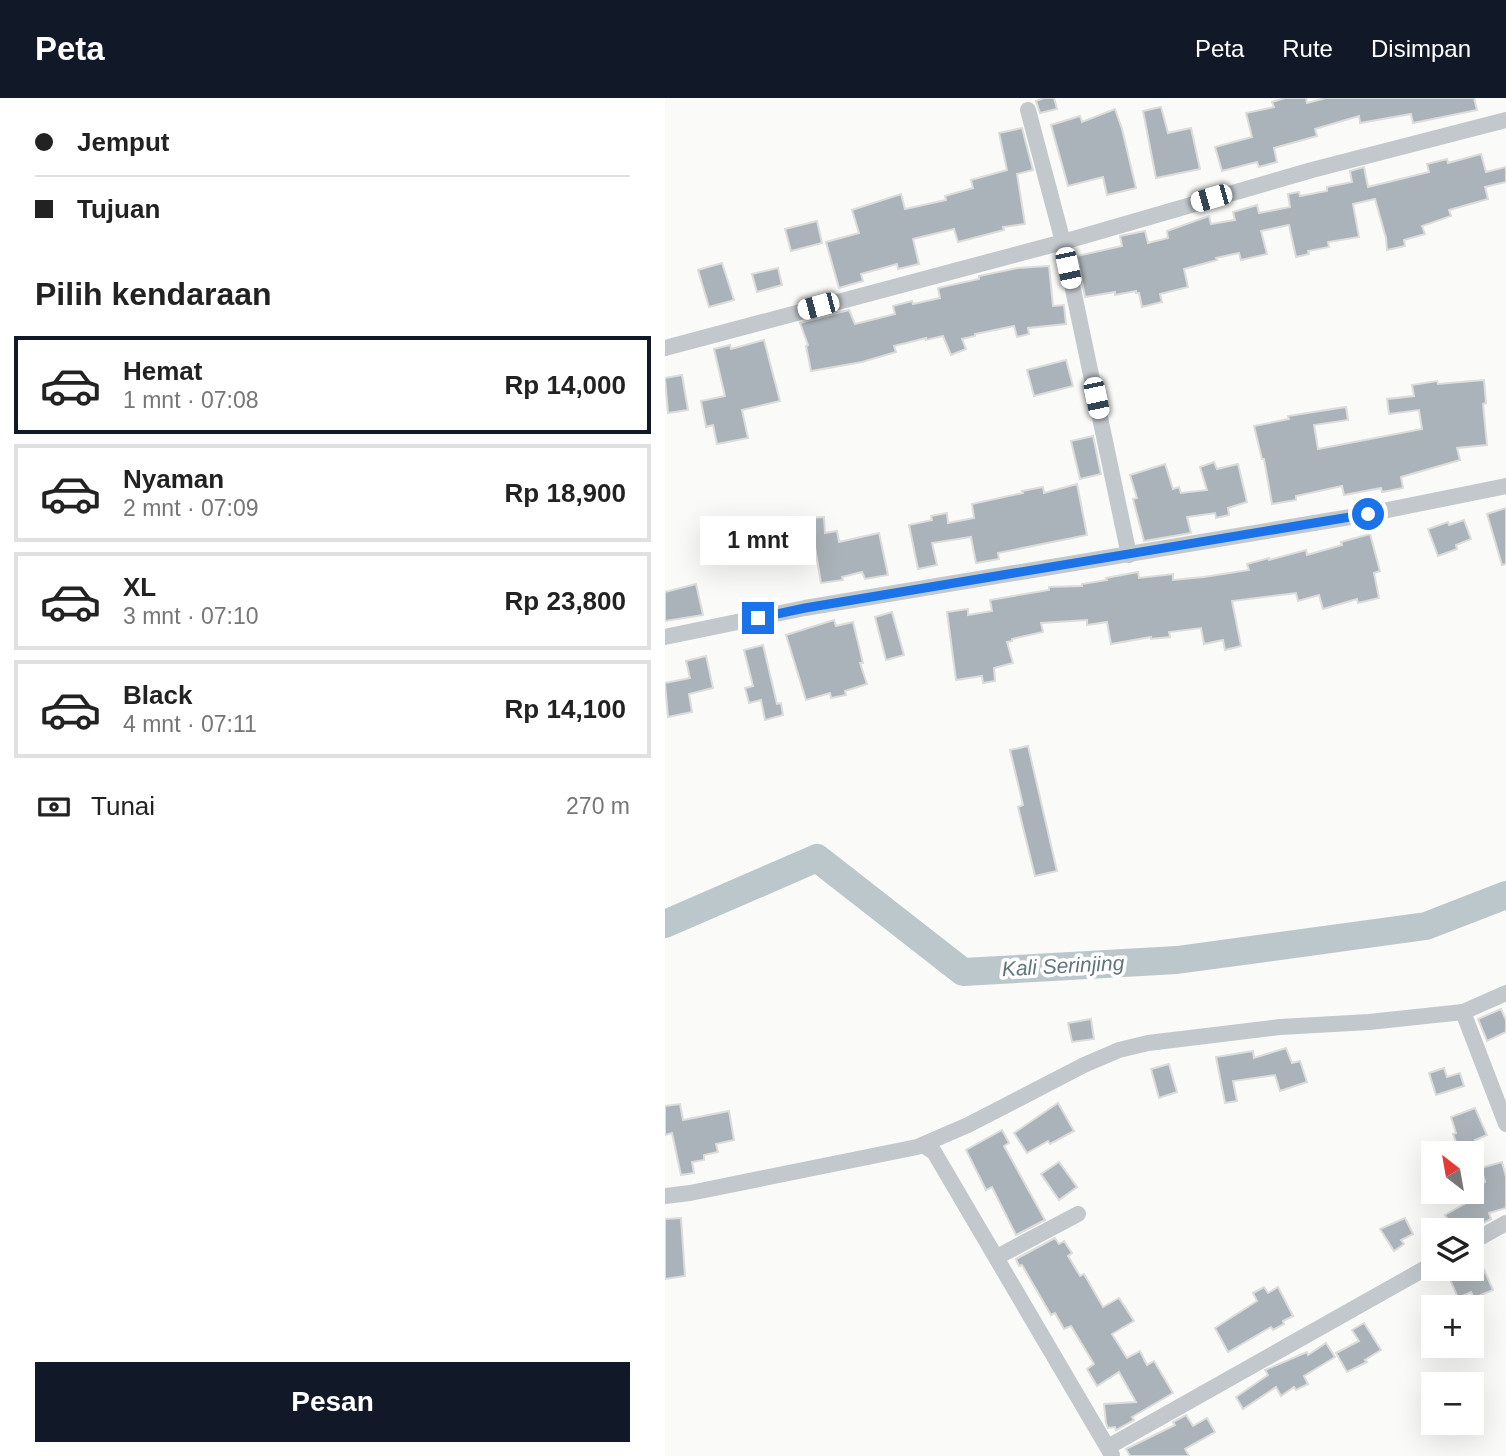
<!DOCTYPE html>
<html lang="id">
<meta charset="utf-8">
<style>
:root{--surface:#fff;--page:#f2f2f2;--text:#222;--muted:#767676;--line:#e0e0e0;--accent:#111827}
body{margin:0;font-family:Arial,sans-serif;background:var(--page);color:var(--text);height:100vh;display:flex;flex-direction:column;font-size:26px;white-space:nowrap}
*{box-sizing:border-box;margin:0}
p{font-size:23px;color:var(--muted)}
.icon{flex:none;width:38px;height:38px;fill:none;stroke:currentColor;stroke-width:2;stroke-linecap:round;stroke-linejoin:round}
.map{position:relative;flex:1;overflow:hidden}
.panel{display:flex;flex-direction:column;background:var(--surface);width:665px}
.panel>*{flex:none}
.guide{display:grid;align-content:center;height:154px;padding:0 35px;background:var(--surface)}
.needle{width:46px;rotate:329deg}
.buttons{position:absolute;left:756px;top:1043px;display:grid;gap:14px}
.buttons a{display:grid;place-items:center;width:63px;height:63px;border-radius:0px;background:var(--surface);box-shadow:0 7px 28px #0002;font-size:35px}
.end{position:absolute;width:32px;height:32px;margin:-16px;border:9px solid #1a73e8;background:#fff;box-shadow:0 0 0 4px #fff}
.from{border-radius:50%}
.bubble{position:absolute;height:49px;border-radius:0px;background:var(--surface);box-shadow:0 7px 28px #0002;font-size:23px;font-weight:800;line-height:49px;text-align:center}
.car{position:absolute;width:21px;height:42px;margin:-21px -10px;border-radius:9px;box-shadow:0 0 5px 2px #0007;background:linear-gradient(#fff 24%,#345 0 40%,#fff 0 76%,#345 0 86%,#fff 0)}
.guide b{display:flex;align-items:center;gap:24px;height:66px;font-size:26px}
.guide b+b{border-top:2px solid var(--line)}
.guide i{width:18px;height:18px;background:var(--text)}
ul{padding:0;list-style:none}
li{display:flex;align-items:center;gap:21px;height:98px;margin:0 14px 10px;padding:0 21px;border:4px solid var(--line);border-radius:0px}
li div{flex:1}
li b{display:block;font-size:26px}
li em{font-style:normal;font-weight:800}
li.current{border-color:var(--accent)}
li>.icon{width:63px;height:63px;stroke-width:1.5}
h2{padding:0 35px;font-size:32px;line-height:84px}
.pay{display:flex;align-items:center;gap:18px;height:77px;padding:0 35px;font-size:26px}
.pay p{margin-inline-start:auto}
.action{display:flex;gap:14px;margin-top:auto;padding:14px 35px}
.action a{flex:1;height:80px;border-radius:0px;background:var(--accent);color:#fff;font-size:28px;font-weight:800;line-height:80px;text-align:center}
header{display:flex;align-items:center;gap:42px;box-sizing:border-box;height:98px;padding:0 35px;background:var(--accent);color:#fff}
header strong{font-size:33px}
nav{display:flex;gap:38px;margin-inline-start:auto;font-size:24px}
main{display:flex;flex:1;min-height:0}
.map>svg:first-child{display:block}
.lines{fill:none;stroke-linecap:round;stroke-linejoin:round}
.river{stroke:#bbc7cb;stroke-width:28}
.building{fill:#aab3b9;stroke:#dcdcda;stroke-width:2}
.minor{stroke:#c3c8cc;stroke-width:16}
.route{stroke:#1a73e8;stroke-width:9}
.labels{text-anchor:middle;stroke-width:7;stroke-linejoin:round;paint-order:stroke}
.water-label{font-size:21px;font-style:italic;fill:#60757c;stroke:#fff}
</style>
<header>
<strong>Peta</strong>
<nav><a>Peta</a><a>Rute</a><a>Disimpan</a></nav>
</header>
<main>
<section class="panel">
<div class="guide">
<b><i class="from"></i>Jemput</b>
<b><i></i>Tujuan</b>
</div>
<h2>Pilih kendaraan</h2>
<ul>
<li class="current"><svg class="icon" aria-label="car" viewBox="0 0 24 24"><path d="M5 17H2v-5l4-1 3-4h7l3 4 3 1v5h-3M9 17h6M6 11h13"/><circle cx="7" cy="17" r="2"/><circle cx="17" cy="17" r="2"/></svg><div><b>Hemat</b><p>1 mnt · 07:08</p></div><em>Rp 14,000</em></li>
<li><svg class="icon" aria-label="car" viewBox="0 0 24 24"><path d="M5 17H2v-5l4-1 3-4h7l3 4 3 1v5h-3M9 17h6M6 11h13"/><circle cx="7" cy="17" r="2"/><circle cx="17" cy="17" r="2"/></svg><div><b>Nyaman</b><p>2 mnt · 07:09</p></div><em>Rp 18,900</em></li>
<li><svg class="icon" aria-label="car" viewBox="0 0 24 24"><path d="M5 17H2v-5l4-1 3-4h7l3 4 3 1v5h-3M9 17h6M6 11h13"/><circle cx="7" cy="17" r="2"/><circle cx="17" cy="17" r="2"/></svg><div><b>XL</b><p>3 mnt · 07:10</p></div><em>Rp 23,800</em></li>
<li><svg class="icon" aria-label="car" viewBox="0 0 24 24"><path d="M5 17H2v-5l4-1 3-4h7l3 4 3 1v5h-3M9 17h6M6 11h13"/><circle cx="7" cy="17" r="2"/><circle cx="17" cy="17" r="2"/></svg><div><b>Black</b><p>4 mnt · 07:11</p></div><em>Rp 14,100</em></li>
</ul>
<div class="pay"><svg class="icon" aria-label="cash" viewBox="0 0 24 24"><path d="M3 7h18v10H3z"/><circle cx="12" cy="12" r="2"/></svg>Tunai<p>270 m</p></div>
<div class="action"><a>Pesan</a></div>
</section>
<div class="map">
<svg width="841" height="1358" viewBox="0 0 841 1358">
<rect width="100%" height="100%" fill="#fafaf8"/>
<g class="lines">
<!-- river -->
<path class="river" d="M0,826L152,760L298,874L512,862L761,828L841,797"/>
</g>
<!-- building -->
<g class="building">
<path d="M379,0H389L392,11L375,15L371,3Z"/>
<path d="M620,0H641L642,5L661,0H809L812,12L748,25L746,16L695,25L694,18L650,31L652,38L609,50L612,64L594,69L592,64L557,73L550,49L587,39L581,15L609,9L607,4Z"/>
<path d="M496,9L503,35L526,30L535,71L491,80L478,13Z"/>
<path d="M450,11L457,31L471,90L442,97L438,79L403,88L386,27L415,18L417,24Z"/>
<path d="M357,30L368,72L352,76L360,126L338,129L339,132L293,144L289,131L248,141L254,166L233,171L232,166L196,176L198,183L174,190L161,144L194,135L187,112L236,96L240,111L281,102L280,98L308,90L306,82L342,72L334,35Z"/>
<path d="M816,56L821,74L841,69V84L820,89L823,101L784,112L786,118L757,128L760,136L739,142L740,148L722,152L721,140L710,101L688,106L694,139L663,144L664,149L643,153L644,156L631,159L624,127L596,133L602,156L576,162L574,155L551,160L552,162L519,171L523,189L495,196L497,204L477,209L474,195H471V193L450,197V194L420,199L412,158L457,148L455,138L480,133L483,145L503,140L502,133L544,118L546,126L570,122L568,114L592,107L594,115L625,109L623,96L634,94L635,98L662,93V89L687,84L685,73L699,69L703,89L764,74L762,66L782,61L783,65Z"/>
<path d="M152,123L157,145L126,153L120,131Z"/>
<path d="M57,165L69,202L44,209L33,172Z"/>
<path d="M384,168L388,208L399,207L401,226L363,230L364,236L352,239L349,228L310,236V238L297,241L301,251L286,257L278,238L261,242V240L229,248L231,254L197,264L146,273L141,248L143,247L135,225L184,212L190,226L230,216L228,208L247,203L248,206L275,200L273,190L314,181V178L353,170Z"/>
<path d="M113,170L117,187L92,194L87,176Z"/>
<path d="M99,242L115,303L77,312L83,340L52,346L48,327L41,329L36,303L60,298L49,251L65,247L66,251Z"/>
<path d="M401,262L408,288L369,298L362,272Z"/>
<path d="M17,277L23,312L3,315L0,280Z"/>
<path d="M819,282L821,305L818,306L822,347L792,350L795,362L736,379L738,390L717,394L716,390L679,397L677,388L631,398V402L607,406L599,361H597L589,328L624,321L623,318L681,309L683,322L649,327L653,351L757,331L754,312L724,316L722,301L749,298L747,287L772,283L773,286Z"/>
<path d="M428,338L436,376L415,381L406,343Z"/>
<path d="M549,364L552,371L573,366L582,404L563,410L564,417L551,420L550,415L522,419L526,435L479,443L468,401L472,400L465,377L500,366L508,391L514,389L516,395L542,392L535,369Z"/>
<path d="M412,386L422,437L333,455L334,461L311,465L306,439L267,445L272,467L253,471L244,427L267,422L266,418L282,415L283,425L309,420L307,406L358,395L357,393L378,389L379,395Z"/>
<path d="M841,410V466L837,467L822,416Z"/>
<path d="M159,419L160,435L172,433L174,444L214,435L223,477L200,481L197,474L177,479L178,482L156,485L145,420Z"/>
<path d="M799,422L806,441L791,447L792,451L773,458L763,431L783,424L784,427Z"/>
<path d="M705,436L715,473L709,475L714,500L693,505L692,501L658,511L654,497L633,503L631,495L567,503L576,548L560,552L558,542L539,546L536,530L504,534L505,539L486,541V539L446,546L442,524L422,527V522L376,525L378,534L347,541V543L342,544L348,565L329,570L330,583L318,585L317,578L291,582L282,514L303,511V517L327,513L325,502L384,492V489L417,488V486L442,482L441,480L473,474L474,480L508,476V482L539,479L584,472L582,466L604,460V462L641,452L642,457L677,447L676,444Z"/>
<path d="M31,486L38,517L0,523V494Z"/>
<path d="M227,514L239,557L221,562L210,519Z"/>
<path d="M169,522L171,528L188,524L198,565H195L202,586L180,593L181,597L166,600L165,595L141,602L121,537Z"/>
<path d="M98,547L112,606L116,605L118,617L100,622L96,602L84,605L80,590L88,588L79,552Z"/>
<path d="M41,558L48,590L24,596L27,614L3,619L0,585L25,580L21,563Z"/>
<path d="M363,648L392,773L370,778L353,709L358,707L345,652Z"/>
<path d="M836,911L841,922V934L822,943L813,921Z"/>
<path d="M426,921L429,941L407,944L403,925Z"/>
<path d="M621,950L627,965L635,963L642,984L615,993L610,977L568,983L572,1003L560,1005L551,959L588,953L589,960Z"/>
<path d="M504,966L512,994L494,1000L486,971Z"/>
<path d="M779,970L782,979L795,975L799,988L771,997L764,975Z"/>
<path d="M393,1005L409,1033L385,1046L383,1043L362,1055L349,1035Z"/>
<path d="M15,1006L18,1022L64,1013L69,1042L51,1046L53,1054L39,1057V1062L27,1064L29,1075L16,1077L7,1035L0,1037V1008Z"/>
<path d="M810,1010L822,1037L810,1042L816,1055H795L788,1036L791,1035L786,1019Z"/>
<path d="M337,1032L344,1045L339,1048L380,1122L351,1137L327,1089L321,1092L301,1052Z"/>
<path d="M394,1064L412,1089L394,1102L376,1076Z"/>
<path d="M837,1064L841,1079V1110L824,1115L826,1121L806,1132H789L780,1117L801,1105L797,1094H807V1089L820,1084L816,1070Z"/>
<path d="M16,1120L20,1178L0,1181V1121Z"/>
<path d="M740,1120L748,1136L736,1142L739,1146L729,1153L715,1131Z"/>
<path d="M390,1140L394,1146L399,1143L407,1155L403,1158L415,1178L419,1176L438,1209L454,1200L469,1223L447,1236L462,1260L475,1253L482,1267L489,1263L508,1295L467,1319L469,1322L451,1332L450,1329L443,1330L441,1325L439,1306L471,1304L454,1274L432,1288L422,1271L429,1266L406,1228L399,1231L390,1215L386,1217L357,1167L354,1168L351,1161Z"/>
<path d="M816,1165L828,1192L809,1200L806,1194L793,1200L784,1179Z"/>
<path d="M599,1189L603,1195L613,1189L628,1218L618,1223L619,1226L608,1232L606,1229L563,1254L550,1230L592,1203L588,1195Z"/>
<path d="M699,1225L716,1252L700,1262L702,1264L682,1274L671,1255L694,1243L687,1232Z"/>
<path d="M661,1245L670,1259L639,1278L643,1286L631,1292L629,1289L616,1298L611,1289L578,1311L571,1299L603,1277L600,1272L642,1254L643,1257Z"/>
<path d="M521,1317L528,1328L542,1320L550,1334L520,1351L524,1358H465L461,1351L510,1327L508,1324Z"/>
</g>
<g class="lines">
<!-- minor -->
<g class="minor">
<path d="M363,12L398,144L464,457"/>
<path d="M0,250L398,144L647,72L841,22"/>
<path d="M0,539L140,510L703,416L841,388"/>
<path d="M798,914L841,1026"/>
<path d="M258,1047L269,1054L447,1357"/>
<path d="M0,1098L25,1095L252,1049L303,1027L419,967L454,952L483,945L615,929L704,924L798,914L841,895"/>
<path d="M807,1144L841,1125"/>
<path d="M332,1159L413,1116"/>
<path d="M443,1349L768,1166"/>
</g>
</g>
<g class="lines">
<!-- route -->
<path class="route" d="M93,520L140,510L703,416"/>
</g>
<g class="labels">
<!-- water labels -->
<g class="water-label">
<text transform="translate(398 868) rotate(-3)" y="7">Kali Serinjing</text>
</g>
</g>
</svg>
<div class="buttons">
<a><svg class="needle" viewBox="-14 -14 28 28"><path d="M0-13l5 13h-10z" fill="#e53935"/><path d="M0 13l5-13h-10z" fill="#767676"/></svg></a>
<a><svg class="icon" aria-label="layers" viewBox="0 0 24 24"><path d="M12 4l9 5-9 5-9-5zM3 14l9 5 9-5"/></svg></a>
<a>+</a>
<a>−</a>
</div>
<i class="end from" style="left:703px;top:416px"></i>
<i class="end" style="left:93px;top:520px"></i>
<div class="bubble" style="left:35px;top:418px;width:116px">1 mnt</div>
<i class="car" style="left:546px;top:100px;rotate:254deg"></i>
<i class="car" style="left:403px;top:170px;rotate:168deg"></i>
<i class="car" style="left:153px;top:208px;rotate:255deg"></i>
<i class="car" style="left:431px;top:300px;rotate:168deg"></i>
</div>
</main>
